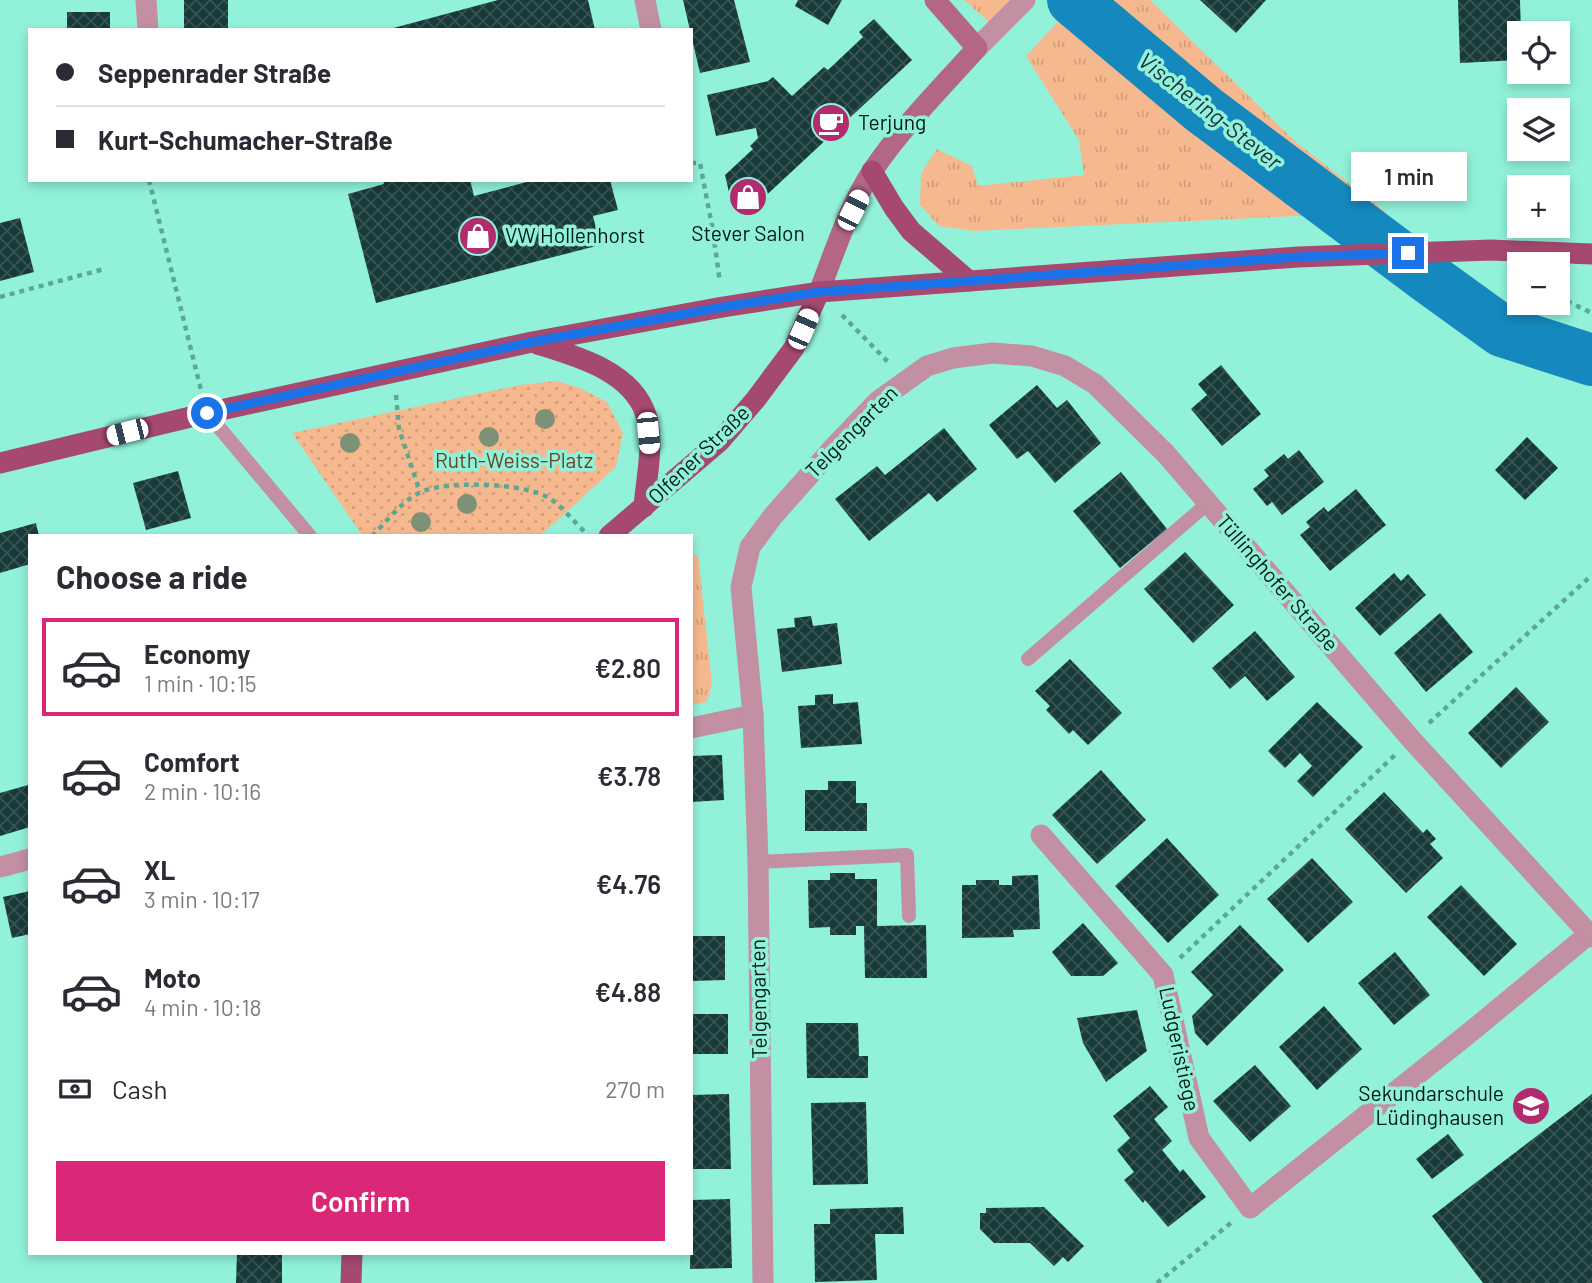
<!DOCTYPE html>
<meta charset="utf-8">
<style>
:root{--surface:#fff;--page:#f2f2f3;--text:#2b2b33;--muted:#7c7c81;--line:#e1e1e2;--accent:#db2777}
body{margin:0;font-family:Barlow,sans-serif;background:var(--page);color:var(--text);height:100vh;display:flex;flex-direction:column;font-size:26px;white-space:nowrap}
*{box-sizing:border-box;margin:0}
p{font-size:23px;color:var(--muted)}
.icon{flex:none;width:38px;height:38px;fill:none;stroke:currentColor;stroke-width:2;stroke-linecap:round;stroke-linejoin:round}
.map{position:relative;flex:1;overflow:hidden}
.panel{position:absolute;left:28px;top:534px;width:665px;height:721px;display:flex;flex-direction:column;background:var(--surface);border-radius:0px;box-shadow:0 4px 10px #0003}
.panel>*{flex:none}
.top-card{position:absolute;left:28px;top:28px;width:665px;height:154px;border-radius:0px;box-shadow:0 4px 10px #0003;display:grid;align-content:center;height:154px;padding:0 28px;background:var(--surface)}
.tools{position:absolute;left:1507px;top:21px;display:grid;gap:14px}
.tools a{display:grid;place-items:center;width:63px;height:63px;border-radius:0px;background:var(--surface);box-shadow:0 4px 10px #0003;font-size:35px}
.end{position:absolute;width:32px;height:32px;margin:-16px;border:9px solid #1a73e8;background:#fff;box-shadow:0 0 0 4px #fff}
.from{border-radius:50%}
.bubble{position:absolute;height:49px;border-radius:0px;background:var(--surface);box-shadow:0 4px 10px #0003;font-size:23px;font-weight:600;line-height:49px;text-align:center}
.car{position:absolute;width:21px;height:42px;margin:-21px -10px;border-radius:9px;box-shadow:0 0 5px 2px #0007;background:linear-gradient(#fff 24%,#345 0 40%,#fff 0 76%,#345 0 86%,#fff 0)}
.top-card b{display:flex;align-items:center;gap:24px;height:66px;font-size:26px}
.top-card b+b{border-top:2px solid var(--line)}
.top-card i{width:18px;height:18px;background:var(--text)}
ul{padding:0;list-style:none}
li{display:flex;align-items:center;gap:21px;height:98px;margin:0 14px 10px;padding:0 14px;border:4px solid transparent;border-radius:0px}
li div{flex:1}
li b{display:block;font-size:26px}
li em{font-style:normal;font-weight:600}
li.selected{border-color:var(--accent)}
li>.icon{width:63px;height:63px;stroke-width:1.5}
h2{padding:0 28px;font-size:32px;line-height:84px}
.pay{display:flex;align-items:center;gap:18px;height:77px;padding:0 28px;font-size:26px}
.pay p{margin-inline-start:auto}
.primary-button{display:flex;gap:14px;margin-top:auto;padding:14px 28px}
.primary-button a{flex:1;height:80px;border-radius:0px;background:var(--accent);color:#fff;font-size:28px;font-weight:600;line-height:80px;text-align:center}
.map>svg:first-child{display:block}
.grass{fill:url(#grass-tufts)}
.park{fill:url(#park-dots)}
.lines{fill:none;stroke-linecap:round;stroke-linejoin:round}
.river{stroke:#1589bd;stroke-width:52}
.building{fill:url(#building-cross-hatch)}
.path{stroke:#5fa795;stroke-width:4.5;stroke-dasharray:5 5;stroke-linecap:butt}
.lane{stroke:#c38fa2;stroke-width:14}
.street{stroke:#c38fa2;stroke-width:21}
.secondary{stroke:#b36785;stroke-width:21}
.primary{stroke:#a64971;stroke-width:21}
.tree{fill:#7c9175}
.route{stroke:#1a73e8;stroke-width:9}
.labels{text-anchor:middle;stroke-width:7;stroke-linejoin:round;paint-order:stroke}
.poi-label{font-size:21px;fill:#001a14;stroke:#91f2d9;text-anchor:start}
.street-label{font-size:21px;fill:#001a14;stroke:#91f2d9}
.park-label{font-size:21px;fill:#6b4123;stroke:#91f2d9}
.water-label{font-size:23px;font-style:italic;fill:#182e3a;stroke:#91f2d9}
</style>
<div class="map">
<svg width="1592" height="1283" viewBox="0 0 1592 1283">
<defs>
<pattern id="grass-tufts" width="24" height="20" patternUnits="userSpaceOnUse" patternTransform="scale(1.75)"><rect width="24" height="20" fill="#f6b98f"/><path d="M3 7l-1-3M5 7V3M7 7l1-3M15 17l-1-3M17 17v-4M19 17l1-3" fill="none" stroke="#d19e7a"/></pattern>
<pattern id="park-dots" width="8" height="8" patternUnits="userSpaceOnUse" patternTransform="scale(1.75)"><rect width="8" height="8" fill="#f6b98f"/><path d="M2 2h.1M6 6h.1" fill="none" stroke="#d19e7a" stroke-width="1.8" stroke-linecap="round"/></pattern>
<pattern id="building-cross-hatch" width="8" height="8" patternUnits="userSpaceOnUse" patternTransform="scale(1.75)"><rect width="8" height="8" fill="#183a3a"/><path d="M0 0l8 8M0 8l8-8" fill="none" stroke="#375453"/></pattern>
</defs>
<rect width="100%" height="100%" fill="#91f2d9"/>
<!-- grass -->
<g class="grass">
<path d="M964,0H1012L989,22Z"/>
<path d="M1078,0H1150L1297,143L1386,212L974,231L939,226L920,205L921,173L937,149L972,166L978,186L1084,175L1079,140L1026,56Z"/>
<path d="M691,554L698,555L712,684L707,702L691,705Z"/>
</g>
<!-- park -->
<path class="park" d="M557,381L580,388L607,402L623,433L616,467L541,535H362L292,433L520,385Z"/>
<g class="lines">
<!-- river -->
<path class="river" d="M1073,0L1204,110L1430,279L1502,331L1592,360"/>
</g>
<!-- building -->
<g class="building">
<rect x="184" y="0" width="44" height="30"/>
<path d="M498,0H588L595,30H386Z"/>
<path d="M683,0H734L750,62L700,73Z"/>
<path d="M798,0H842L828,25L795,6Z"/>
<path d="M1200,0H1266L1236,33Z"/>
<path d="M1458,0H1520L1521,33H1519V60L1460,63Z"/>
<rect x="67" y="12" width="43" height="18"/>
<path d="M874,19L912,60L746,214L733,209L725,175L753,149L750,146L758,138L756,128L716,136L707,95L768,81L773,77L792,96L824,67L828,70L863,37L859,32Z"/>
<path d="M383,180H470L474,196L534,180H610L618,210L593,216L600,245L376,303L348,194L384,184Z"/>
<path d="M20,218L34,272L0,281V223Z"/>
<path d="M1221,365L1261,414L1222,446L1191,409L1207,395L1198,384Z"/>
<path d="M1037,385L1057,408L1067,400L1101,443L1055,483L1028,451L1017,459L989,425Z"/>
<path d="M944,428L977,469L937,502L929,493L869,541L835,499L877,466L885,475Z"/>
<path d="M1527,437L1558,468L1525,500L1495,470Z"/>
<path d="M1299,450L1324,482L1282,515L1272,502L1267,506L1253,489L1269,476L1264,470L1284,454L1288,459Z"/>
<path d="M178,471L191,518L146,530L133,483Z"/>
<path d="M1121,472L1167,529L1120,568L1073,511Z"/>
<path d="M1356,489L1386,525L1330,571L1300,535L1310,527L1306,522L1324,507L1328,512Z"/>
<path d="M36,523L39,536H30V564L0,573V533Z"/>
<path d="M1185,552L1234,605L1193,643L1144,589Z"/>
<path d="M1394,573L1401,581L1408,574L1426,595L1380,636L1355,608Z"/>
<path d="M1440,613L1473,652L1426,692L1394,653Z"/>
<path d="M811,616L813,626L837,623L842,664L782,672L777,629L795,627L794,618Z"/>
<path d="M1255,631L1295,677L1267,701L1245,676L1230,689L1212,668Z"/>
<path d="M1070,659L1122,713L1088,745L1073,730L1069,734L1046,710L1050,706L1035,691Z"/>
<path d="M1516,687L1549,722L1501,768L1468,733Z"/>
<path d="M833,694V704L858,702L862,744L801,748L798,706L815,705V695Z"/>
<path d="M1317,702L1363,747L1313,797L1297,781L1312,766L1300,753L1285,768L1268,751Z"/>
<path d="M722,755L724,800L691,802V756Z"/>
<path d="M1101,770L1146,820L1097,864L1052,815Z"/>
<path d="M828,781H856V803H867V831H805V790H828Z"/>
<path d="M28,785L30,792V827L0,836V793Z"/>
<path d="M1384,792L1423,833L1427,829L1436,839L1430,844L1443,858L1406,893L1345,829Z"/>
<path d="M1167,838L1219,895L1168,943L1115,886Z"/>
<path d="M1312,858L1353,902L1308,943L1267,899Z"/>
<path d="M830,873H855V879H877V926L926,925L927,978H865L864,926H856V935H830V927L809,928L808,880H830Z"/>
<path d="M1038,875L1040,929L1013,930L1014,937L962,938V885H976V880H999V885H1012V876Z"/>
<path d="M1461,885L1517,944L1484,976L1427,917Z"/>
<path d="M30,891V934L12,938L3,897Z"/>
<path d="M1083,923L1118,963L1103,976H1071L1052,952Z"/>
<path d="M1240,925L1284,970L1207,1046L1195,1033L1192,1016L1213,995L1191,972Z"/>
<path d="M691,936H725V980L691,981Z"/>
<path d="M1395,952L1430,995L1394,1025L1358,983Z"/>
<path d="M1324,1006L1362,1049L1317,1090L1279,1047Z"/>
<path d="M1137,1010L1147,1051L1106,1082L1083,1043L1077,1018Z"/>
<rect x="691" y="1014" width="37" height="40"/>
<path d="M806,1023H858L859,1056H868V1078H807Z"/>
<path d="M1255,1065L1291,1106L1250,1142L1213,1101Z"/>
<path d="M1150,1086L1168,1107L1154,1119L1172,1141L1162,1150L1180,1172L1183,1169L1206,1197L1168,1227L1145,1200L1143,1203L1124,1180L1134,1172L1117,1150L1130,1138L1113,1116Z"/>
<path d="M729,1094L731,1169H691V1095Z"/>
<path d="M1592,1094V1283H1483L1432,1216Z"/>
<path d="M866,1102L868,1184L813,1185L811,1103Z"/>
<path d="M1448,1134L1464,1155L1432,1179L1416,1159Z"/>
<path d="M730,1199L732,1268L690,1269L691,1200Z"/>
<path d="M903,1207L904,1234H875L877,1280L815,1282L814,1224H830V1209Z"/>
<path d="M1044,1207L1084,1246L1068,1262L1063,1257L1054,1266L1030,1243H994L980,1229V1213H986V1208Z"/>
<path d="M237,1253H282V1283H236Z"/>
</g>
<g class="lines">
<!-- path -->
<g class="path">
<path d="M691,163H700L712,226L720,282"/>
<path d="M149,180L201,390"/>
<path d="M0,297L104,269"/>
<path d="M1558,297L1592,313"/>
<path d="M842,315L890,364"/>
<path d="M396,395L399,429L420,492"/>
<path d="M372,536C386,522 403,500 421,492C448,480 524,483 549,498C562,506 574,522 585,532"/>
<path d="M1429,723L1592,575"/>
<path d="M1180,958L1395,755"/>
<path d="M1157,1283L1232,1222"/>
</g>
<!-- lane -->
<g class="lane">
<path d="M207,413L310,536"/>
<path d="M1028,659L1208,503"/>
<path d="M758,862L907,855L909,916"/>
</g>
<!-- street -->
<g class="street">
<path d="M146,0L148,30"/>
<path d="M645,0L651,30"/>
<path d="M977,48L1025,0"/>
<path d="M691,728L753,715"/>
<path d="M1041,835L1163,975L1199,1138L1250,1208L1468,1034L1589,934"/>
<path d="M0,867L30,859"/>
<path d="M763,1283L758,862L753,715L741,587L750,547L773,516L834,447L878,401L927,366L953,358L993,353L1032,356L1065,366L1095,384L1166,454L1411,739L1592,937"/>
</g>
<!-- secondary -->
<path class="secondary" d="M819,292C835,251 849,206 873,170C903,126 942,87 977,48L935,0"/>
<!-- primary -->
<g class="primary">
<path d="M872,171L894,208L911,231L969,281"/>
<path d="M537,344C576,356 632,371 646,415C655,443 646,478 644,507"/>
<path d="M0,463L207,413L532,342L723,307L819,292L1298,257L1491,250L1592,254"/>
<path d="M609,536L720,441L756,399L794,348L819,292"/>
<path d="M351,1283L352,1253"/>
</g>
</g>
<!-- trees -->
<g class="tree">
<circle cx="545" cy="419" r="10"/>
<circle cx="489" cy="437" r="10"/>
<circle cx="350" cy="443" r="10"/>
<circle cx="467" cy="504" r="10"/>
<circle cx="421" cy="522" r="10"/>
</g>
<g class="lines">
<!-- route -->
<path class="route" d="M207,413L532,342L723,307L819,292L1297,257L1408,253"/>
</g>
<!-- icons -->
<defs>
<symbol id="cafe-disc" viewBox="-11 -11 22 22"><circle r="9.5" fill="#b22b6e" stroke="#91f2d9"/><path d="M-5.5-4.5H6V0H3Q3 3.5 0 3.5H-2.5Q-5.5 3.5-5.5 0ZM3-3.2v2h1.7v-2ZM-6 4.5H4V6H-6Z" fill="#fff"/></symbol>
<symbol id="shop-disc" viewBox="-11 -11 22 22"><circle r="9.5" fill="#b22b6e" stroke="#91f2d9"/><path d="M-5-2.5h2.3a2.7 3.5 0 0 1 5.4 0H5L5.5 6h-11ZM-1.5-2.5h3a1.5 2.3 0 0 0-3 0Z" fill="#fff"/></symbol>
<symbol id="school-disc" viewBox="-11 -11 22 22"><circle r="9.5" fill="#b22b6e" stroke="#91f2d9"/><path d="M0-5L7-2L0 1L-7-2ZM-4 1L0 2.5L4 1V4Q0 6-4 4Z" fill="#fff"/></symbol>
</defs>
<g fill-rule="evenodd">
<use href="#cafe-disc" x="809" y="101" width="44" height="44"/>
<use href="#shop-disc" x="726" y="175" width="44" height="44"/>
<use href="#shop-disc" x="456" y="214" width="44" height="44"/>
<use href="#school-disc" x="1509" y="1084" width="44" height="44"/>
</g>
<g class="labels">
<!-- poi labels -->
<g class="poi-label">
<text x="858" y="130">Terjung</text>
<text x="748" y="241" text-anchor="middle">Stever Salon</text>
<text x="505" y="243">VW Hollenhorst</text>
<text x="1504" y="1101" text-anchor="end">Sekundarschule<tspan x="1504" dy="24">Lüdinghausen</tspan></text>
</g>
<!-- street labels -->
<g class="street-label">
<text transform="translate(852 432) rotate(-45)" y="7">Telgengarten</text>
<text transform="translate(699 455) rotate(-44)" y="7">Olfener Straße</text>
<text transform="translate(1277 583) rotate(49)" y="7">Tüllinghofer Straße</text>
<text transform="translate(759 999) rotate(-91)" y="7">Telgengarten</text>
<text transform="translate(1179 1049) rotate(78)" y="7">Ludgeristiege</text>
</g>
<!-- park labels -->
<g class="park-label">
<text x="514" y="468">Ruth-Weiss-Platz</text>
</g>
<!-- water labels -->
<g class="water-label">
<text transform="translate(1210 111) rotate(38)" y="8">Vischering-Stever</text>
</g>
</g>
</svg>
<div class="tools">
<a><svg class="icon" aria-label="locate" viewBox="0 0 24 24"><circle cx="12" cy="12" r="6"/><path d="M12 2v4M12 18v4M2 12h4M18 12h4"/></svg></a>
<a><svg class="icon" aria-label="layers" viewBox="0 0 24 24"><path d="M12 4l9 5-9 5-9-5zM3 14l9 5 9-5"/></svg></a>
<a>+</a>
<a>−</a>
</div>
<i class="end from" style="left:207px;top:413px"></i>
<i class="end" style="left:1408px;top:253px"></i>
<div class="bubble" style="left:1351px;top:152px;width:116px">1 min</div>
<i class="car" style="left:853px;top:210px;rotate:27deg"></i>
<i class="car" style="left:803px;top:329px;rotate:24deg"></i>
<i class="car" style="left:127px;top:432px;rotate:256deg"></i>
<i class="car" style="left:648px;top:433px;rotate:175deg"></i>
<div class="top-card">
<b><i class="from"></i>Seppenrader Straße</b>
<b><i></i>Kurt-Schumacher-Straße</b>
</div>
<section class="panel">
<h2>Choose a ride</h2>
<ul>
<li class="selected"><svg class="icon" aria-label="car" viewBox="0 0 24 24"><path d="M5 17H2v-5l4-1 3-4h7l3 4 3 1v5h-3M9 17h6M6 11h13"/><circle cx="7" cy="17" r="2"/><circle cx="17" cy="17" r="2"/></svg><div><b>Economy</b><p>1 min · 10:15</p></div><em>€2.80</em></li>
<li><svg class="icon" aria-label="car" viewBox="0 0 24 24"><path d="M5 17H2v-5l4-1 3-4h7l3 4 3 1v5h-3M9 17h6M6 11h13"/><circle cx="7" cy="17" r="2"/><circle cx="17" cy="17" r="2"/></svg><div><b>Comfort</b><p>2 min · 10:16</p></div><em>€3.78</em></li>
<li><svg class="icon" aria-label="car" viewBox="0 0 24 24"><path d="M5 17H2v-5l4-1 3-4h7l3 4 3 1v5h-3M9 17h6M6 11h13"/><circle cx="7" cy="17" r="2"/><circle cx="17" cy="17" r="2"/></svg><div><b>XL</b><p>3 min · 10:17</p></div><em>€4.76</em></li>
<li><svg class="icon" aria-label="car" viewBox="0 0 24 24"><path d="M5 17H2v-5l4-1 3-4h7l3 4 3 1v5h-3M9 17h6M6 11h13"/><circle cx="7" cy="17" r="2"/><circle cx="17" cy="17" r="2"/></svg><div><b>Moto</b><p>4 min · 10:18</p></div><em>€4.88</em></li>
</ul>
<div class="pay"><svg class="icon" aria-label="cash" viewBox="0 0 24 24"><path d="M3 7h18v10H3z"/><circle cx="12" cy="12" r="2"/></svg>Cash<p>270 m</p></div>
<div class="primary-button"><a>Confirm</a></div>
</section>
</div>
